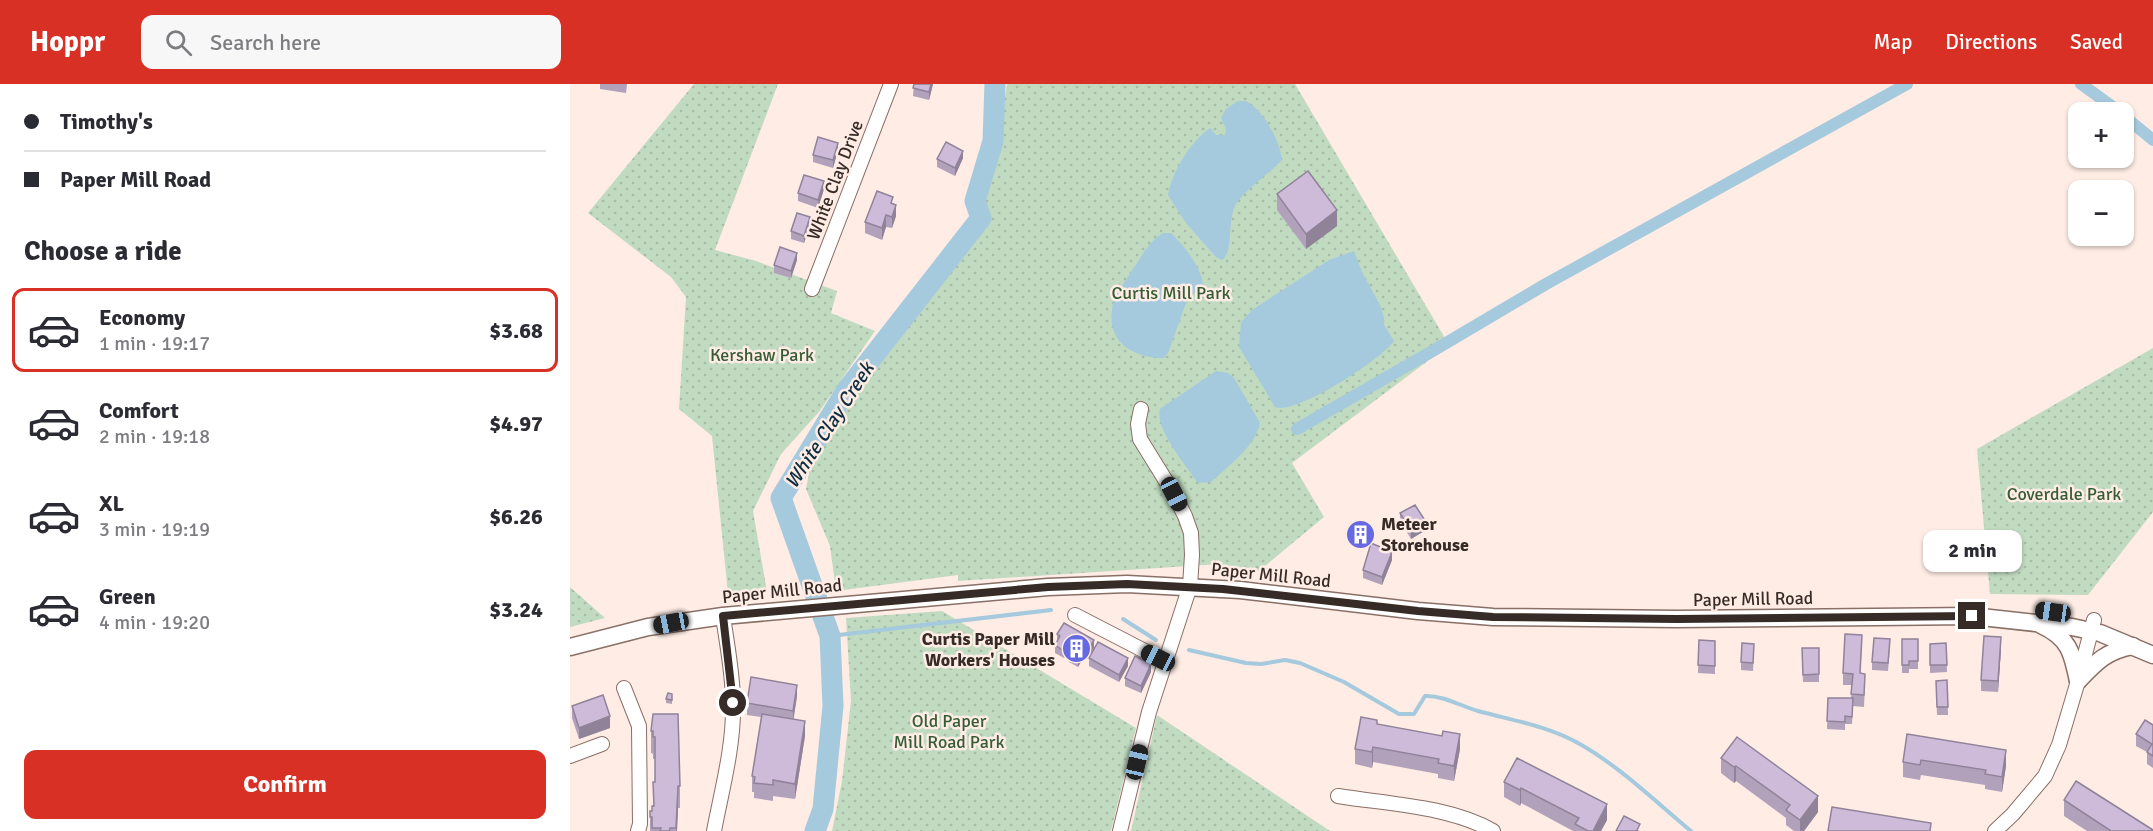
<!DOCTYPE html>
<meta charset="utf-8">
<style>
:root{--surface:#fff;--page:#f7f7f7;--text:#2b2b33;--muted:#7c7c81;--line:#e1e1e2;--accent:#d93025}
body{margin:0;font-family:Signika,sans-serif;background:var(--page);color:var(--text);height:100vh;display:flex;flex-direction:column;font-size:22px;white-space:nowrap}
*{box-sizing:border-box;margin:0}
p{font-size:20px;color:var(--muted)}
.icon{flex:none;width:33px;height:33px;fill:none;stroke:currentColor;stroke-width:2;stroke-linecap:round;stroke-linejoin:round}
.map{position:relative;flex:1;overflow:hidden}
.details{display:flex;flex-direction:column;background:var(--surface);width:570px}
.details>*{flex:none}
.guide{display:grid;align-content:center;height:132px;padding:0 24px;background:var(--surface)}
.fabs{position:absolute;left:1498px;top:18px;display:grid;gap:12px}
.fabs a{display:grid;place-items:center;width:66px;height:66px;border-radius:12px;background:var(--surface);box-shadow:0 2px 4px #0004;font-size:30px}
.end{position:absolute;width:27px;height:27px;margin:-14px;border:8px solid #362b26;background:#fff;box-shadow:0 0 0 3px #fff}
.from{border-radius:50%}
.bubble{position:absolute;height:42px;border-radius:12px;background:var(--surface);box-shadow:0 2px 4px #0004;font-size:20px;font-weight:800;line-height:42px;text-align:center}
.car{position:absolute;width:18px;height:36px;margin:-18px -9px;border-radius:8px;box-shadow:0 0 4px 2px #0007;background:linear-gradient(#222 24%,#8ab4d8 0 40%,#222 0 76%,#8ab4d8 0 86%,#222 0)}
.guide b{display:flex;align-items:center;gap:21px;height:57px;font-size:22px}
.guide b+b{border-top:2px solid var(--line)}
.guide i{width:15px;height:15px;background:var(--text)}
ul{padding:0;list-style:none}
li{display:flex;align-items:center;gap:18px;height:84px;margin:0 12px 9px;padding:0 12px;border:3px solid transparent;border-radius:12px}
li div{flex:1}
li b{display:block;font-size:22px}
li em{font-style:normal;font-weight:800}
li.on{border-color:var(--accent)}
li>.icon{width:54px;height:54px;stroke-width:1.5}
h2{padding:0 24px;font-size:27px;line-height:72px}
.cta{display:flex;gap:12px;margin-top:auto;padding:12px 24px}
.cta a{flex:1;height:69px;border-radius:12px;background:var(--accent);color:#fff;font-size:24px;font-weight:800;line-height:69px;text-align:center}
header{display:flex;align-items:center;gap:36px;box-sizing:border-box;height:84px;padding:0 30px;background:var(--accent);color:#fff}
header strong{font-size:28px}
nav{display:flex;gap:33px;margin-inline-start:auto;font-size:21px}
.search{width:420px;height:54px;background:var(--page);display:flex;align-items:center;gap:15px;box-sizing:border-box;padding:0 21px;border-radius:12px;color:var(--muted);font-size:22px}
main{display:flex;flex:1;min-height:0}
.map>svg:first-child{display:block}
.park{fill:url(#park-dots)}
.water{fill:#a5c9dd}
.lines{fill:none;stroke-linecap:round;stroke-linejoin:round}
.stream{stroke:#a5c9dd;stroke-width:4}
.canal{stroke:#a5c9dd;stroke-width:12}
.river{stroke:#a5c9dd;stroke-width:21}
.minor-casing{stroke:#896f66;stroke-width:16}
.major-casing{stroke:#896f66;stroke-width:19}
.minor{stroke:#fff;stroke-width:14}
.major{stroke:#fff;stroke-width:16}
.wall{fill:#b1a1bb}
.shaded-wall{fill:#908399}
.building{fill:#cebbda;stroke:#908399;stroke-width:1.5}
.route{stroke:#362b26;stroke-width:8}
.labels{text-anchor:middle;stroke-width:5;stroke-linejoin:round;paint-order:stroke}
.street-label{font-size:18px;fill:#362b26;stroke:#feece5}
.park-label{font-size:18px;fill:#355d35;stroke:#feece5}
.poi-label{font-size:18px;font-weight:bold;fill:#362b26;stroke:#feece5;text-anchor:start}
.water-label{font-size:20px;font-style:italic;fill:#0d2e3e;stroke:#feece5}
</style>
<header>
<strong>Hoppr</strong>
<div class="search"><svg class="icon" aria-label="search" viewBox="0 0 24 24"><circle cx="10" cy="10" r="6"/><path d="M15 15l6 6"/></svg>Search here</div>
<nav><a>Map</a><a>Directions</a><a>Saved</a></nav>
</header>
<main>
<section class="details">
<div class="guide">
<b><i class="from"></i>Timothy's</b>
<b><i></i>Paper Mill Road</b>
</div>
<h2>Choose a ride</h2>
<ul>
<li class="on"><svg class="icon" aria-label="car" viewBox="0 0 24 24"><path d="M5 17H2v-5l4-1 3-4h7l3 4 3 1v5h-3M9 17h6M6 11h13"/><circle cx="7" cy="17" r="2"/><circle cx="17" cy="17" r="2"/></svg><div><b>Economy</b><p>1 min · 19:17</p></div><em>$3.68</em></li>
<li><svg class="icon" aria-label="car" viewBox="0 0 24 24"><path d="M5 17H2v-5l4-1 3-4h7l3 4 3 1v5h-3M9 17h6M6 11h13"/><circle cx="7" cy="17" r="2"/><circle cx="17" cy="17" r="2"/></svg><div><b>Comfort</b><p>2 min · 19:18</p></div><em>$4.97</em></li>
<li><svg class="icon" aria-label="car" viewBox="0 0 24 24"><path d="M5 17H2v-5l4-1 3-4h7l3 4 3 1v5h-3M9 17h6M6 11h13"/><circle cx="7" cy="17" r="2"/><circle cx="17" cy="17" r="2"/></svg><div><b>XL</b><p>3 min · 19:19</p></div><em>$6.26</em></li>
<li><svg class="icon" aria-label="car" viewBox="0 0 24 24"><path d="M5 17H2v-5l4-1 3-4h7l3 4 3 1v5h-3M9 17h6M6 11h13"/><circle cx="7" cy="17" r="2"/><circle cx="17" cy="17" r="2"/></svg><div><b>Green</b><p>4 min · 19:20</p></div><em>$3.24</em></li>
</ul>
<div class="cta"><a>Confirm</a></div>
</section>
<div class="map">
<svg width="1583" height="747" viewBox="0 0 1583 747">
<defs>
<pattern id="park-dots" width="8" height="8" patternUnits="userSpaceOnUse" patternTransform="scale(1.5)"><rect width="8" height="8" fill="#c1dbc1"/><path d="M2 2h.1M6 6h.1" fill="none" stroke="#a6bca6" stroke-width="1.8" stroke-linecap="round"/></pattern>
</defs>
<rect width="100%" height="100%" fill="#feece5"/>
<!-- park -->
<g class="park">
<path d="M124,0H208L145,166L186,177L267,207L261,229L305,247L249,328L211,370L183,427L197,508L158,509L142,352L109,325L116,213L101,193L18,129Z"/>
<path d="M437,0H725L879,261L722,379L754,433L689,487L650,480L388,497V491L266,507L260,462L236,405L246,352L353,215L377,182L401,140L420,103L428,62Z"/>
<path d="M1583,264V428L1518,511L1420,510L1407,365Z"/>
<path d="M0,503L35,534L0,543Z"/>
<path d="M372,527L566,644L541,747H262L272,697L281,617L276,534Z"/>
<path d="M587,631L760,747H561Z"/>
</g>
<!-- water -->
<g class="water">
<path d="M668,17H676C694,27 709,55 712,76C700,89 672,108 665,122C657,138 664,168 652,176L646,173L616,139L598,111C602,88 621,57 640,44L646,51H655L656,45L651,34L656,25Z"/>
<path d="M593,149H601C614,162 631,182 633,201L617,216L598,269L594,274C564,274 537,259 542,225C544,211 554,200 561,188C570,175 579,157 593,149Z"/>
<path d="M784,167L792,188L810,221L814,234V241L824,257C812,275 725,332 705,323L669,263L671,238L682,226L759,176Z"/>
<path d="M646,287L658,289L664,294L690,339C685,363 658,382 641,398L628,399C617,383 584,344 590,325Z"/>
</g>
<g class="lines">
<!-- stream -->
<g class="stream">
<path d="M553,535L586,556"/>
<path d="M260,552L481,526"/>
<path d="M619,566L676,579L691,580L715,576L730,579L774,598L829,630H844L855,612C872,611 891,622 908,627C941,636 978,642 1008,659C1048,681 1086,718 1121,747"/>
</g>
<!-- canal -->
<g class="canal">
<path d="M1511,0L1550,28"/>
<path d="M1554,32L1583,56"/>
<path d="M727,345L866,265L976,200L1337,0"/>
</g>
<!-- river -->
<path class="river" d="M245,747L253,725L263,622L260,552L211,414L276,307L411,134L405,117L423,57L425,0"/>
<defs>
<g id="minor">
<path d="M242,205L321,0"/>
<path d="M505,531L596,578"/>
<path d="M54,604L69,642L70,740L68,747"/>
<path d="M0,672L32,660"/>
<path d="M768,712C818,720 879,722 923,747"/>
<path d="M144,747C152,705 164,662 163,619C163,590 157,561 153,532"/>
<path d="M550,747L579,628L620,502L622,471L621,449L615,432L604,410L570,355L568,340L571,325"/>
<path d="M1425,747L1443,730L1475,692L1489,661L1508,597L1524,536"/>
</g>
<g id="major">
<path d="M1471,541C1499,554 1502,568 1508,597"/>
<path d="M0,563L78,543L153,532L478,503L557,500L670,506L848,527L923,533L1107,535L1402,532L1502,543L1530,549L1583,571"/>
<path d="M1508,597C1526,578 1536,567 1563,562"/>
</g>
</defs>
<!-- minor casing -->
<use href="#minor" class="minor-casing"/>
<!-- major casing -->
<use href="#major" class="major-casing"/>
<!-- minor -->
<use href="#minor" class="minor"/>
<!-- major -->
<use href="#major" class="major"/>
</g>
<!-- wall -->
<g class="wall">
<path d="M30,0H57L56,9L30,5Z"/>
<path d="M344,0H363L359,16L343,12Z"/>
<path d="M268,66L263,84L243,78V71Z"/>
<path d="M393,74L385,92L367,83V75Z"/>
<path d="M254,105L248,124L228,117V109Z"/>
<path d="M707,110L767,142L736,165L707,126Z"/>
<path d="M323,119L326,132L322,144L316,143L312,156L295,149V138Z"/>
<path d="M240,141L234,159L221,155V147Z"/>
<path d="M227,176L221,194L204,189V181Z"/>
<path d="M830,429L856,446L841,455L830,437Z"/>
<path d="M781,444L799,452L786,459L781,448Z"/>
<path d="M822,476L812,501L793,494V486Z"/>
<path d="M487,550L524,564L517,575L513,574L508,583L499,578V570L502,567L499,565L494,574L485,569V561L487,558Z"/>
<path d="M1332,555H1348V585H1339V589H1332Z"/>
<path d="M1129,556L1145,557V590L1128,589Z"/>
<path d="M1376,559L1377,588L1360,589V560Z"/>
<path d="M1292,563L1290,589L1295,601L1294,623L1283,622L1282,640H1275V646L1257,645L1258,614H1281L1282,601H1273V589Z"/>
<path d="M1320,563L1318,587L1302,586V578Z"/>
<path d="M1232,564H1249V598H1233Z"/>
<path d="M1431,565L1428,608L1411,607V596Z"/>
<path d="M1184,568L1183,587L1171,586V578Z"/>
<path d="M519,574L558,582L549,598L519,582Z"/>
<path d="M581,588L571,609L555,602V594Z"/>
<path d="M1377,596L1378,631H1367L1366,597Z"/>
<path d="M102,610V620L96,619V615Z"/>
<path d="M227,612L223,635L235,652L225,715L203,712V717L184,714V708H182V692L191,633L177,631V619Z"/>
<path d="M2,622L40,644L9,655L2,634Z"/>
<path d="M83,630L110,702V724H108L107,747H80V727H82L83,722L85,698V675H83V670L81,669V647Z"/>
<path d="M807,640L890,665L884,697L868,694V690L803,678L802,684L785,680V665Z"/>
<path d="M1583,641V684L1577,680V668L1566,662V650Z"/>
<path d="M1337,650L1436,682L1432,708L1415,705V701L1351,691L1350,696L1333,693V678Z"/>
<path d="M947,674L1037,736L1031,747H1003L951,719L950,722L934,713V698Z"/>
<path d="M1151,674L1248,728L1234,747H1224L1216,741V734L1166,697L1164,699L1151,689Z"/>
<path d="M1494,716L1583,747H1517L1494,732Z"/>
</g>
<!-- shaded-wall -->
<g class="shaded-wall">
<path d="M361,0H363L359,16V8Z"/>
<path d="M268,59V66L263,84V76Z"/>
<path d="M393,67V74L385,92V84Z"/>
<path d="M254,97V105L248,124V116Z"/>
<path d="M326,121V132L322,144V133Z"/>
<path d="M767,126V142L736,165V150Z"/>
<path d="M316,131V143L312,156V144Z"/>
<path d="M240,133V141L234,159V152Z"/>
<path d="M227,169V176L221,194V187Z"/>
<path d="M856,438V446L841,455V447Z"/>
<path d="M799,448V452L786,459V455Z"/>
<path d="M822,468V476L812,501V493Z"/>
<path d="M1431,553V565L1428,608V597Z"/>
<path d="M524,556V564L517,575V567Z"/>
<path d="M499,557V565L494,574V567Z"/>
<path d="M513,566V574L508,583V575Z"/>
<path d="M558,574V582L549,598V591Z"/>
<path d="M581,580V588L571,609V602Z"/>
<path d="M227,601V612L223,639V627Z"/>
<path d="M40,632V644L9,655V644Z"/>
<path d="M235,637V652L225,715V700Z"/>
<path d="M890,650V665L884,697V682Z"/>
<path d="M803,663V678L802,684V668Z"/>
<path d="M1436,666V682L1432,708V693Z"/>
<path d="M1166,682V697L1164,699V683Z"/>
<path d="M108,702V724L107,747H106Z"/>
<path d="M951,704V719L950,722V706Z"/>
<path d="M1248,712V728L1234,747H1230V736Z"/>
<path d="M1037,720V736L1031,747H1023Z"/>
</g>
<!-- building -->
<g class="building">
<path d="M344,0H361L359,8L343,4Z"/>
<path d="M248,53L268,59L263,76L243,71Z"/>
<path d="M376,58L393,67L385,84L367,75Z"/>
<path d="M738,87L767,126L736,150L707,110Z"/>
<path d="M234,91L254,97L248,116L228,109Z"/>
<path d="M307,107L323,113L321,119L326,121L322,133L316,131L312,144L295,138Z"/>
<path d="M227,129L240,133L234,152L221,147Z"/>
<path d="M210,163L227,169L221,187L204,181Z"/>
<path d="M845,421L856,438L841,447L830,429Z"/>
<path d="M794,437L799,448L786,455L781,444Z"/>
<path d="M801,459L822,468L812,493L793,486Z"/>
<path d="M494,539L524,556L517,567L513,566L508,575L499,570L505,561L499,557L494,567L485,561L490,552L487,550Z"/>
<path d="M1275,550L1292,551L1290,589L1295,590L1294,611L1281,610L1283,590L1273,589Z"/>
<path d="M1414,552L1431,553L1428,597L1411,596Z"/>
<path d="M1304,554L1320,555L1318,579L1302,578Z"/>
<path d="M1332,555H1348V577H1339V581H1332Z"/>
<path d="M1129,556L1145,557V582L1128,581Z"/>
<path d="M528,558L558,574L549,591L519,574Z"/>
<path d="M1172,559L1184,560L1183,579L1171,578Z"/>
<path d="M1376,559L1377,581H1360V560Z"/>
<path d="M1232,564H1249V590L1233,591Z"/>
<path d="M565,572L581,580L571,602L555,594Z"/>
<path d="M181,593L227,601L223,627L177,619Z"/>
<path d="M1377,596L1378,623H1367L1366,597Z"/>
<path d="M98,609L102,610V616L96,615Z"/>
<path d="M33,611L40,632L9,644L2,622Z"/>
<path d="M1258,614H1283L1282,633L1275,632V638L1257,637Z"/>
<path d="M83,630H108L110,702H108L106,744H100L99,747H90L91,744H82V733H80V727H82V722H84L83,698H85V653H83V647H81Z"/>
<path d="M192,630L235,637L225,700L203,696V701L184,699L185,693L182,692Z"/>
<path d="M791,633L807,636V640L872,652L873,647L890,650L884,682L868,679L869,675L803,663L802,668L785,665Z"/>
<path d="M1575,636L1583,641V672L1577,668L1582,660L1566,650Z"/>
<path d="M1337,650L1436,666L1432,693L1415,690L1416,686L1351,676L1350,681L1333,678Z"/>
<path d="M1167,653L1248,712L1230,736L1216,726L1220,721L1166,682L1164,683L1151,674Z"/>
<path d="M947,674L1037,720L1023,747H1018L1005,740L1009,734L951,704L950,706L934,698Z"/>
<path d="M1506,697L1583,746V747H1541L1494,716Z"/>
<path d="M1262,723L1361,739L1360,747H1258Z"/>
<path d="M1054,732L1070,740L1067,746L1068,747H1046Z"/>
</g>
<g class="lines">
<!-- route -->
<path class="route" d="M163,619L153,532L478,503L557,500L653,505L848,527L923,533L1107,535L1402,532"/>
</g>
<!-- icons -->
<defs>
<symbol id="building-disc" viewBox="-11 -11 22 22"><circle r="9.5" fill="#6569e2" stroke="#feece5"/><path d="M-4-6H4V6H1V3H-1V6H-4ZM-2.5-4.3h1.7v1.8h-1.7ZM.8-4.3h1.7v1.8H.8ZM-2.5-1h1.7V.8h-1.7ZM.8-1h1.7V.8H.8Z" fill="#fff"/></symbol>
</defs>
<g fill-rule="evenodd">
<use href="#building-disc" x="774" y="434" width="33" height="33"/>
<use href="#building-disc" x="490" y="548" width="33" height="33"/>
</g>
<g class="labels">
<!-- street labels -->
<g class="street-label">
<text transform="translate(265 96) rotate(-69)" y="6">White Clay Drive</text>
<text transform="translate(701 491) rotate(6)" y="6">Paper Mill Road</text>
<text transform="translate(212 507) rotate(-6)" y="6">Paper Mill Road</text>
<text transform="translate(1183 515) rotate(-1)" y="6">Paper Mill Road</text>
</g>
<!-- park labels -->
<g class="park-label">
<text x="601" y="215">Curtis Mill Park</text>
<text x="192" y="277">Kershaw Park</text>
<text x="1494" y="416">Coverdale Park</text>
<text x="379" y="643">Old Paper<tspan x="379" dy="21">Mill Road Park</tspan></text>
</g>
<!-- poi labels -->
<g class="poi-label">
<text x="811" y="446">Meteer<tspan x="811" dy="21">Storehouse</tspan></text>
<text x="485" y="561" text-anchor="end">Curtis Paper Mill<tspan x="485" dy="21">Workers' Houses</tspan></text>
</g>
<!-- water labels -->
<g class="water-label">
<text transform="translate(259 341) rotate(-57)" y="7">White Clay Creek</text>
</g>
</g>
</svg>
<div class="fabs">
<a>+</a>
<a>−</a>
</div>
<i class="end from" style="left:163px;top:619px"></i>
<i class="end" style="left:1402px;top:532px"></i>
<div class="bubble" style="left:1353px;top:446px;width:99px">2 min</div>
<i class="car" style="left:604px;top:410px;rotate:153deg"></i>
<i class="car" style="left:1483px;top:528px;rotate:278deg"></i>
<i class="car" style="left:101px;top:539px;rotate:259deg"></i>
<i class="car" style="left:588px;top:574px;rotate:297deg"></i>
<i class="car" style="left:567px;top:678px;rotate:13deg"></i>
</div>
</main>
